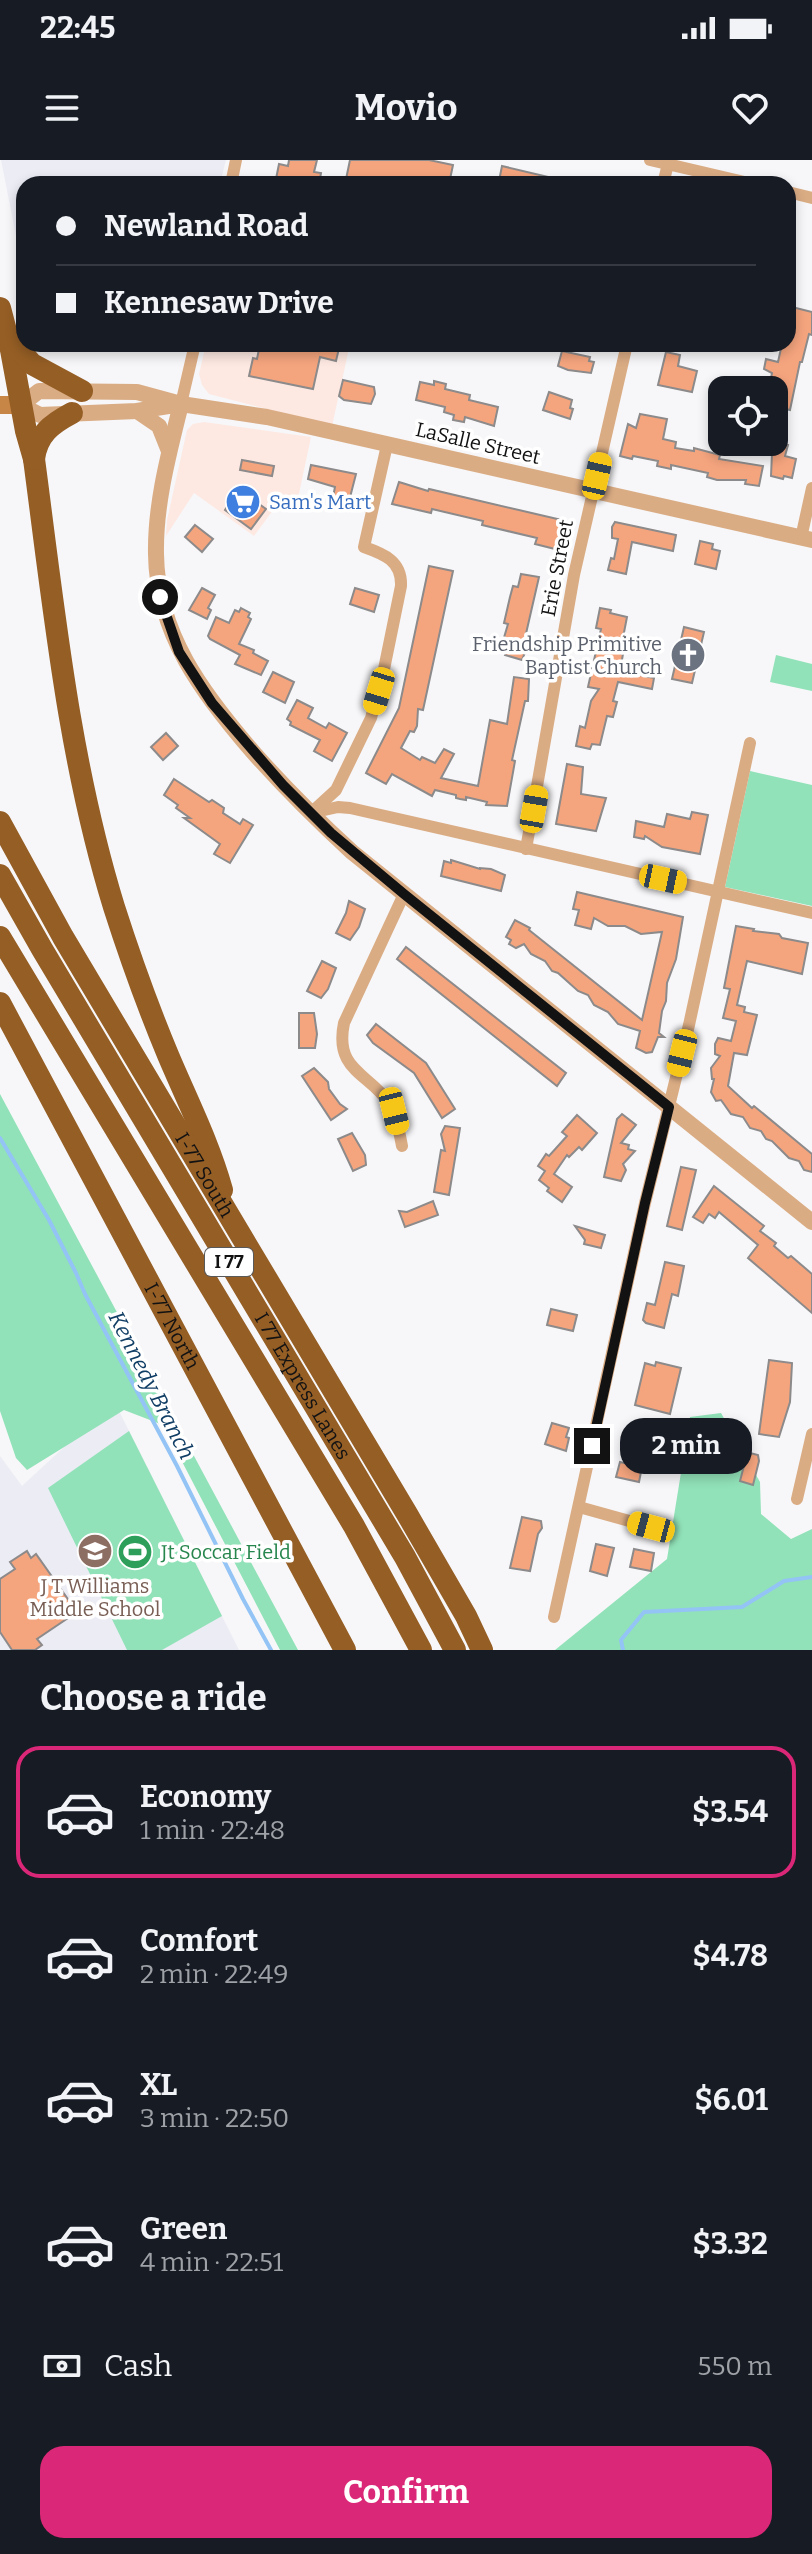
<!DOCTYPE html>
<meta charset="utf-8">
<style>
:root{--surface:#171b24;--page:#242831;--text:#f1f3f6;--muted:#9ea1a6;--line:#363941;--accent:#db2777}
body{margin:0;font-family:Bitter,serif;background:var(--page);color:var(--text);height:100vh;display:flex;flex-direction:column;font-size:30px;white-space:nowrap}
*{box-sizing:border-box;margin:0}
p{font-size:26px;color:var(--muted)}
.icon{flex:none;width:44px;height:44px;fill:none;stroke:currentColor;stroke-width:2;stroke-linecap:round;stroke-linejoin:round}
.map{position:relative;height:1490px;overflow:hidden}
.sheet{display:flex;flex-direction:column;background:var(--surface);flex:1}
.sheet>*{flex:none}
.banner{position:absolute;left:16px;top:16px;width:780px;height:176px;border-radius:24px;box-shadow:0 4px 12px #0003;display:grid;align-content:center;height:176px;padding:0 40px;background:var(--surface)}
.buttons{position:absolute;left:708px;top:216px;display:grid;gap:16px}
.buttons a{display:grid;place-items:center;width:80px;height:80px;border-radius:16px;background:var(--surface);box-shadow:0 4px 12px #0003;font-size:40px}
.end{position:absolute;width:36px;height:36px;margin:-18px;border:10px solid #121213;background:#fff;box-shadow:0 0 0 4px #fff}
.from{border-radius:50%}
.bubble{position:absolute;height:56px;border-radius:24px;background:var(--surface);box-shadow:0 4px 12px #0003;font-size:26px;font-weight:700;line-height:56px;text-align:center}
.car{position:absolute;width:24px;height:48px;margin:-24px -12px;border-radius:10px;box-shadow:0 0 6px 2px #0007;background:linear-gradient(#f5c518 24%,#345 0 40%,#f5c518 0 76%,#345 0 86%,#f5c518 0)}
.banner b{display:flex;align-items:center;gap:28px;height:76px;font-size:30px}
.banner b+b{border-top:2px solid var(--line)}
.banner i{width:20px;height:20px;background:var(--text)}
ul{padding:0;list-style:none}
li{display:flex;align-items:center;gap:24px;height:132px;margin:0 16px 12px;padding:0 24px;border:4px solid transparent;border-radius:24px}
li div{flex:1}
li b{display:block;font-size:30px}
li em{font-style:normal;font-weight:700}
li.on{border-color:var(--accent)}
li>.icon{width:72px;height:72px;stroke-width:1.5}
h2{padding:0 40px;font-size:36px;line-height:96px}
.pay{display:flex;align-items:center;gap:20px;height:88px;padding:0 40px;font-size:30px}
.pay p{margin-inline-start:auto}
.button{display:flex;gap:16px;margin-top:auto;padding:16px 40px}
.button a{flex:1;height:92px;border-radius:24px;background:var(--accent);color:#fff;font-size:32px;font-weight:700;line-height:92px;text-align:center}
.status{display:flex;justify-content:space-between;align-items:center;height:56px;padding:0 40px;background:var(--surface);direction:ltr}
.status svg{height:22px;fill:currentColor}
header{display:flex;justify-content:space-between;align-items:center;height:104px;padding:0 40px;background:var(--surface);font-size:36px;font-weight:700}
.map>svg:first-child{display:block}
.commercial{fill:#fde9e2}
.built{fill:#ececf5}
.green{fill:#91e2b8}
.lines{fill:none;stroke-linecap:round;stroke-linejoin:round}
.stream{stroke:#93c4f5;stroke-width:4}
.building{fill:#f5a57e;stroke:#8c8a8a;stroke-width:2}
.minor{stroke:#daac84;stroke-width:12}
.tertiary{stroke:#daac84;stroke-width:16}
.secondary{stroke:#c88646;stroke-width:18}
.motorway{stroke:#955e25;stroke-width:22}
.route{stroke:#121213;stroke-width:10}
.labels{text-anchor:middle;stroke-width:7;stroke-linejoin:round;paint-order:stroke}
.shield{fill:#fff;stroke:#59595a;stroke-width:2}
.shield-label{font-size:18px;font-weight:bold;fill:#121213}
.street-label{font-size:20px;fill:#121213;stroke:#fff}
.shop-label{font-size:20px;fill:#366cbe;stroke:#fff;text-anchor:start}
.worship-label{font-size:20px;fill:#5b616d;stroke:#fff;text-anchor:end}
.leisure-label{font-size:20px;fill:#27864d;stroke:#fff;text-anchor:start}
.education-label{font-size:20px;fill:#785e54;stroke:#fff}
.water-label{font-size:22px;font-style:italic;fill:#113e65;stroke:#fff}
</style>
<div class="status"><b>22:45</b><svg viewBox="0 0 49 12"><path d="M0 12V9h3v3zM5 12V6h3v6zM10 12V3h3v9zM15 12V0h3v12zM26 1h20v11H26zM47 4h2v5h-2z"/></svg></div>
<header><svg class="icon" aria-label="menu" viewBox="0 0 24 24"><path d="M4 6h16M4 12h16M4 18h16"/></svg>Movio<svg class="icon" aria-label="heart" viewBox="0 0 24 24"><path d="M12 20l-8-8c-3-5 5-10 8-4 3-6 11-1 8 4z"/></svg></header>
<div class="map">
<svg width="812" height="1490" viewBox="0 0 812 1490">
<rect width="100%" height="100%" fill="#f7f7f9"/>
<!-- commercial -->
<g class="commercial">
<path d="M206,184H350L332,266L209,234L202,225L199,214Z"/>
<path d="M204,262L311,277L296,348L282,338L254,376L194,333L166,376L167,360L187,270L193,264Z"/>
</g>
<!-- built -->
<g class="built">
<path d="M1,0H226L220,24H24V116Z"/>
<path d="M114,1241L239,1490H0V1296L22,1326Z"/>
</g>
<!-- green -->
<g class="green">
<path d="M776,495L812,504V531L770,522Z"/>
<path d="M750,611L812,625V746L725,727Z"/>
<path d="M0,934L298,1490H280L163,1265L124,1250L27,1310L16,1298L0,1251Z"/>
<path d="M721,1253L760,1322L761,1354L791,1379L812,1369V1490H555L667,1399L690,1257Z"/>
<path d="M129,1271L222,1456L162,1490H127L48,1328Z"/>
</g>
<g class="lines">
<!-- stream -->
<g class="stream">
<path d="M0,978L49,1060L76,1113L85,1134L177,1306L243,1439L271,1490"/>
<path d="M623,1490L621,1480L644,1452L742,1447L784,1421L812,1417"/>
</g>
</g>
<!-- building -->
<g class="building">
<path d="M289,0H317L314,12L321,13L319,24H275L279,4L288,6Z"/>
<path d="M350,0H429L453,5L449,24H345Z"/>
<path d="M502,6L561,20L560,24H511L499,21Z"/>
<path d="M788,146L812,152V175L809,174L802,202H800L790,250L786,249L784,258L774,256V223H770L772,213L764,209L766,199L778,202L782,184H788Z"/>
<path d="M260,184H340L336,201L320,197L313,229L249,216L253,198L257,199Z"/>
<path d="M562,191L590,197L589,201L594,202L591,213L568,210L558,206Z"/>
<path d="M666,192L680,195L678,206L697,211L692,232L658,225Z"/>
<path d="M343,220L374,227L375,234L371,244L344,240L339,236Z"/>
<path d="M434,221L446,224L445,229L470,235L469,240L498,247L494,266L465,257L464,262L453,260L454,255L444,252L445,247L416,240L420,222L434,225Z"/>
<path d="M549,232L572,240L570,248L573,249L570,259L543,250Z"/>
<path d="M640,254L667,259L663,279L676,282L675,288L694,291V288L720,295L719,299L763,306L759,326L745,324L746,320H717L707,317L708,313L671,305V309L657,306L658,301L633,296L632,299L620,296L628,264L636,268Z"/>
<path d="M776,282L788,285L785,296L796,299L792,318L784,316L783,319L771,316L772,293Z"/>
<path d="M242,300L274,306L272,316L240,310Z"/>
<path d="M311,305L356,314L348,345L346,344L344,350L331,347L335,327L308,319Z"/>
<path d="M399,322L428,331L429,329L566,361L559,390L535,384L537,378L482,365L483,361L432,349L431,353L392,344Z"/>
<path d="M238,329L266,349L251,369L225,350Z"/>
<path d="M615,362L676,375L673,391L632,382L626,414L608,410L611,398L614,399L618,379L612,378V367Z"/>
<path d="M195,365L213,379L202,392L185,377Z"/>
<path d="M700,381L713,384L712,389L720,391L716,409L695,404Z"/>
<path d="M429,406L453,411L423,550L418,549L417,566L414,572L410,571L401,588L420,600L422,597L435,603L444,589L454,594L441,618L478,626L490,560L507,564L514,517L529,519L528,541H525L512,600L515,601L507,646L486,645L487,642L466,637V640L460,639L456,638V635L435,630L432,636L392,614L386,624L366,613L399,548Z"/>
<path d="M521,414L539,417L525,478L530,480L522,500L505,495L508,482L503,481L508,464L504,463L510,437L513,426L518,427Z"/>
<path d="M202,428L215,435L208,448L211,450L207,459L189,450Z"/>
<path d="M355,428L379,435L374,452L350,444Z"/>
<path d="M241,448L250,453L248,457L251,459L239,484L254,490L253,493L268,501L261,515L235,504L240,495L210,479L208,476L216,457L229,463L235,450L239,452Z"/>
<path d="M600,448L611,450L610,453L627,457L620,493L623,494L620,511L654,518L652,529L618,522L613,541L617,542L613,557L607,556L600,585L592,584L590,589L576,586L580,566L585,568L591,541L599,529L588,527L601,469L596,468Z"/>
<path d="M684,467L704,472L692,523L672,519Z"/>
<path d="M273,512L294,522L285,543L263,532Z"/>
<path d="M297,540L313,548L308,558L326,568L329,563L347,573L332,601L314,591L320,580L290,565L291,562L287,559Z"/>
<path d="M166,573L178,586L163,600L151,587Z"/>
<path d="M567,604L583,607L581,634L606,638L596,671L556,664Z"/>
<path d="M174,619L209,642L212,640L224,648L223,653L240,664L243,659L253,665L230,703L214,694L220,684L184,658H190L176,648L178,645L164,635Z"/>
<path d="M692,652L708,655L700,694L662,687L645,676L644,679L634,677L636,661L664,667L667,654L690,659Z"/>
<path d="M451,700L480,709V708L491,709L505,715L501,731L441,716L444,701L451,703Z"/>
<path d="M577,732L683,757L676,799L667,823L666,841L662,851L659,873L664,877H658L652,892L646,893L636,888L640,871L618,864L608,852L594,845L588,835L578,831L558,813L552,811L545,801L531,794L524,784L516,788L509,784L511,780L506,777L515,760L530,768L529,770L642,860L662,772L641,774L625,766H608L594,758L591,769L575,765L579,750L573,749Z"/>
<path d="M349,741L365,749L359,767L350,780L336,773L346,753Z"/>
<path d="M736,766L754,769L753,771L779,774L782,778L808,783L802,814L747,801L737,845L745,847L744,852L757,855L747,895L734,893L728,926L752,948L754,946L812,994V1012L804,1010L799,1001L789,998L772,981L766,979L761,971L750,968L743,957L731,954L721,940L716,941L711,932L714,919H712L711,908L720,896L715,894V884L718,878L731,881L736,861L723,858L730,829L724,828Z"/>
<path d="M406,787L566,913L557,926L397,799Z"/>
<path d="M322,801L336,808L328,829L321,838L307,831Z"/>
<path d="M299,853H314L317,874L315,888H299Z"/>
<path d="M376,864L426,903L455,949L442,958L414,913L373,883L367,875Z"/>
<path d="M314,908L328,922L329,929L340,944L347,949L331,960L302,916Z"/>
<path d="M622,954L636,965L621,983L629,985L628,989L635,991L623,1004L626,1010L621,1021L604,1017L617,959Z"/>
<path d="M577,955L597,973L582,990L579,987L569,997L567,995L554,1014L572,1027L562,1042L547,1031L549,1028L539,1020L545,1011L538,1006L546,994L549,996L567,976L562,972Z"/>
<path d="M445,966L460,968L449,1035L434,1032L441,990L445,991L441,974Z"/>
<path d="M352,973L365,995L366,1005L353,1011L338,979Z"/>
<path d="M681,1007L696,1010L682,1070L667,1066Z"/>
<path d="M714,1026L764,1066L760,1071L776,1083L774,1086L788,1098L791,1096L812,1114V1153L748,1098L758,1085L719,1052L715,1058L709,1054L703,1063L693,1057Z"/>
<path d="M433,1041L438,1055L405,1067L399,1051L407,1052Z"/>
<path d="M575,1066L605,1075L601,1088L584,1084L585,1080Z"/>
<path d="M665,1102L684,1106L678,1136L672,1134L664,1168L646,1163L643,1160L647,1143L655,1145Z"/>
<path d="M551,1149L577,1155L573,1171L547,1165Z"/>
<path d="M769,1200L792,1203L790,1242L779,1277L759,1274Z"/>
<path d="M656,1202L681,1208L670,1254L635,1245L645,1203L655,1206Z"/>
<path d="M552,1263L569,1268L566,1277L569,1278L566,1291L545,1284Z"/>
<path d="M750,1293L758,1295L759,1301L753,1325L740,1321L746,1298Z"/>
<path d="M620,1302L642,1307L639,1322L616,1317Z"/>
<path d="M522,1357L541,1361L542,1368L538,1374L530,1411L510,1408Z"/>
<path d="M596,1384L614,1388L607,1416L590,1411Z"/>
<path d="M634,1389L654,1393L651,1411L630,1407Z"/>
<path d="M27,1391L31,1398L36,1394L77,1452L37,1479L42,1485L35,1490H12L0,1472V1419L15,1409L10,1402Z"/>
</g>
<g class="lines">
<!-- minor -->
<g class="minor">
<path d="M650,0L753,24"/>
<path d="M231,24L236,0"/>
<path d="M663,24L669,0"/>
<path d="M788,32L812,38"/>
<path d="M181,244L195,184"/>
<path d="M801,378L812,328"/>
<path d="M312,652L336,630L371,558L383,514L401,426C402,401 384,394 364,387L387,285"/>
<path d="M311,653L338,647L350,648L812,753"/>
<path d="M526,689L574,415L627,184"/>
<path d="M402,986C399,972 397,955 389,943C369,913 334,911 344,863L404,734"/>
<path d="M797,1339L812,1274"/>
<path d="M579,1347L651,1367"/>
<path d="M554,1457L645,1043L689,865L750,583"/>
</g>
<!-- tertiary -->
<g class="tertiary">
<path d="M181,244C169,293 155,344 156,394C157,474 203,534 253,592C284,627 317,660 352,692L812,1062"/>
<path d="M181,244L137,251L40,255L21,245L39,231L137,232L181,244L267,257L812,380"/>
<path d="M137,251L159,266L169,291"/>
</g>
<!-- secondary -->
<path class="secondary" d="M0,245H21"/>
<!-- motorway -->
<g class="motorway">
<path d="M0,148L11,190L26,271L34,299C54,450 69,601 114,747C130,797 148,847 168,895C187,940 209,983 222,1030"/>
<path d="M10,179L32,204L82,231"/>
<path d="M34,299C37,275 51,264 72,253"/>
<path id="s1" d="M0,662L63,777L407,1354L466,1456L482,1490"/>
<path id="s2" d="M0,715L42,789L405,1397L455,1490"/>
<path d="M0,777L354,1366L421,1490"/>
<path id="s3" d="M0,843L345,1490"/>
</g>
</g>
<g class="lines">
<!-- route -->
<path class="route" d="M160,437L179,492L212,543L283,625L331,673L404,734L669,947L645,1043L592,1286"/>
</g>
<!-- icons -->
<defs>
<symbol id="supermarket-disc" viewBox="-11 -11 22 22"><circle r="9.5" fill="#3f7fe0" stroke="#fff"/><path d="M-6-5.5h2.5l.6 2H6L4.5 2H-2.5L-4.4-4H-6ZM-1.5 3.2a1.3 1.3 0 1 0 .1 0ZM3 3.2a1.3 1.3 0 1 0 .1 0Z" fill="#fff"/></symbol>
<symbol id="church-disc" viewBox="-11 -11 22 22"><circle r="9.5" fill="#6b7280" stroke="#fff"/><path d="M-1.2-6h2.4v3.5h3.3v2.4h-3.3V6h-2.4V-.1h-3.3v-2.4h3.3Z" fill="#fff"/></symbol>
<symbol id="school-disc" viewBox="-11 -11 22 22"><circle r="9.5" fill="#8d6e63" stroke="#fff"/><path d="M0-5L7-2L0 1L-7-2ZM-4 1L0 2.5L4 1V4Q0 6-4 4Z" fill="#fff"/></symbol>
<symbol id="stadium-disc" viewBox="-11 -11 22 22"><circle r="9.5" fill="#2e9e5b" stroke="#fff"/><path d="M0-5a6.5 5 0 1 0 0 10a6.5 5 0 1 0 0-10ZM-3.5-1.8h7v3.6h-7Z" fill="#fff"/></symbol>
</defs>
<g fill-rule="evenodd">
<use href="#supermarket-disc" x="223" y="322" width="40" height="40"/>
<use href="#church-disc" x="668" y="475" width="40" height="40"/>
<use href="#school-disc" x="75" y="1371" width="40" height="40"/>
<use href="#stadium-disc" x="115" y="1372" width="40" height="40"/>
</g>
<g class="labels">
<!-- shield labels -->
<rect class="shield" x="205" y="1088" width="48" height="28" rx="6"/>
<g class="shield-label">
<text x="229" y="1108">I 77</text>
</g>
<!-- street labels -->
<g class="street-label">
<text transform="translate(478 283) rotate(13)" y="7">LaSalle Street</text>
<text transform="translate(557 408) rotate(-79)" y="7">Erie Street</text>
<text dy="7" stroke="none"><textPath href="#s1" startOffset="408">I-77 South</textPath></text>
<text dy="7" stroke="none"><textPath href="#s3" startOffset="366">I-77 North</textPath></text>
<text dy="7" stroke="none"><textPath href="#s2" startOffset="594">I 77 Express Lanes</textPath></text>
</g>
<!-- shop labels -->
<g class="shop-label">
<text x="269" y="349">Sam's Mart</text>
</g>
<!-- worship labels -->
<g class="worship-label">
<text x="662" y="491">Friendship Primitive<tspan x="662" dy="23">Baptist Church</tspan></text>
</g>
<!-- leisure labels -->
<g class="leisure-label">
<text x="161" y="1399">Jt Soccar Field</text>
</g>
<!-- education labels -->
<g class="education-label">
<text x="95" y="1433">J T Williams<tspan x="95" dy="23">Middle School</tspan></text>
</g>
<!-- water labels -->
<g class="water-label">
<text transform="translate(152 1225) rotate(63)" y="8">Kennedy Branch</text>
</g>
</g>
</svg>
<div class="buttons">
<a><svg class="icon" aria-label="locate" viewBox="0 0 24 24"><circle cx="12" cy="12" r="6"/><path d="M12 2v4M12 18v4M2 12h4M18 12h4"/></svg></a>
</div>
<i class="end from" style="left:160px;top:437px"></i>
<i class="end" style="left:592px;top:1286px"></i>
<div class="bubble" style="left:620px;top:1258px;width:132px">2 min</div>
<i class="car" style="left:597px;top:316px;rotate:13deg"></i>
<i class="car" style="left:379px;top:531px;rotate:197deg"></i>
<i class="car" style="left:534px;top:649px;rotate:10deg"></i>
<i class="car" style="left:663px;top:719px;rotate:102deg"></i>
<i class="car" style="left:682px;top:893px;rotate:194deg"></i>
<i class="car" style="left:394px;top:951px;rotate:166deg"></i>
<i class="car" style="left:651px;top:1367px;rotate:285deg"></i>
<div class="banner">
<b><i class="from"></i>Newland Road</b>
<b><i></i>Kennesaw Drive</b>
</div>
</div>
<section class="sheet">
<h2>Choose a ride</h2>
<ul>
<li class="on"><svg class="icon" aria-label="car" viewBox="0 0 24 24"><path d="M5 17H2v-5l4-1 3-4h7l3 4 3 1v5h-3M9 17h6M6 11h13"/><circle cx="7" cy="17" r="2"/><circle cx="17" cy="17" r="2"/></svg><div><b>Economy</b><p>1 min · 22:48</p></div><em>$3.54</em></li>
<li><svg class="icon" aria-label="car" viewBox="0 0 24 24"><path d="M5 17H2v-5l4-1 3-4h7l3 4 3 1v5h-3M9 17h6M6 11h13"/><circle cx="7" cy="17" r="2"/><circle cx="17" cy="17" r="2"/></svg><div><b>Comfort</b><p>2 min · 22:49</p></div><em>$4.78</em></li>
<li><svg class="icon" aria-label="car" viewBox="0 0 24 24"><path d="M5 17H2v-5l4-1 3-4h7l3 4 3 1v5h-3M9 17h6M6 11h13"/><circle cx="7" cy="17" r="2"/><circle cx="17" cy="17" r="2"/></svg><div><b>XL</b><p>3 min · 22:50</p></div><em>$6.01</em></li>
<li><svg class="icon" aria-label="car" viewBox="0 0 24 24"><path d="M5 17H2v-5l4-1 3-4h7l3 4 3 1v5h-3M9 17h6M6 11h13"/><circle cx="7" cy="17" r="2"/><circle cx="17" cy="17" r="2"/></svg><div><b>Green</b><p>4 min · 22:51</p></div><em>$3.32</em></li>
</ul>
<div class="pay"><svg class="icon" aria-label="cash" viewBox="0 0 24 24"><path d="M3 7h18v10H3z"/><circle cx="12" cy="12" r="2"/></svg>Cash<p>550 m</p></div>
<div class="button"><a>Confirm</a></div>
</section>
